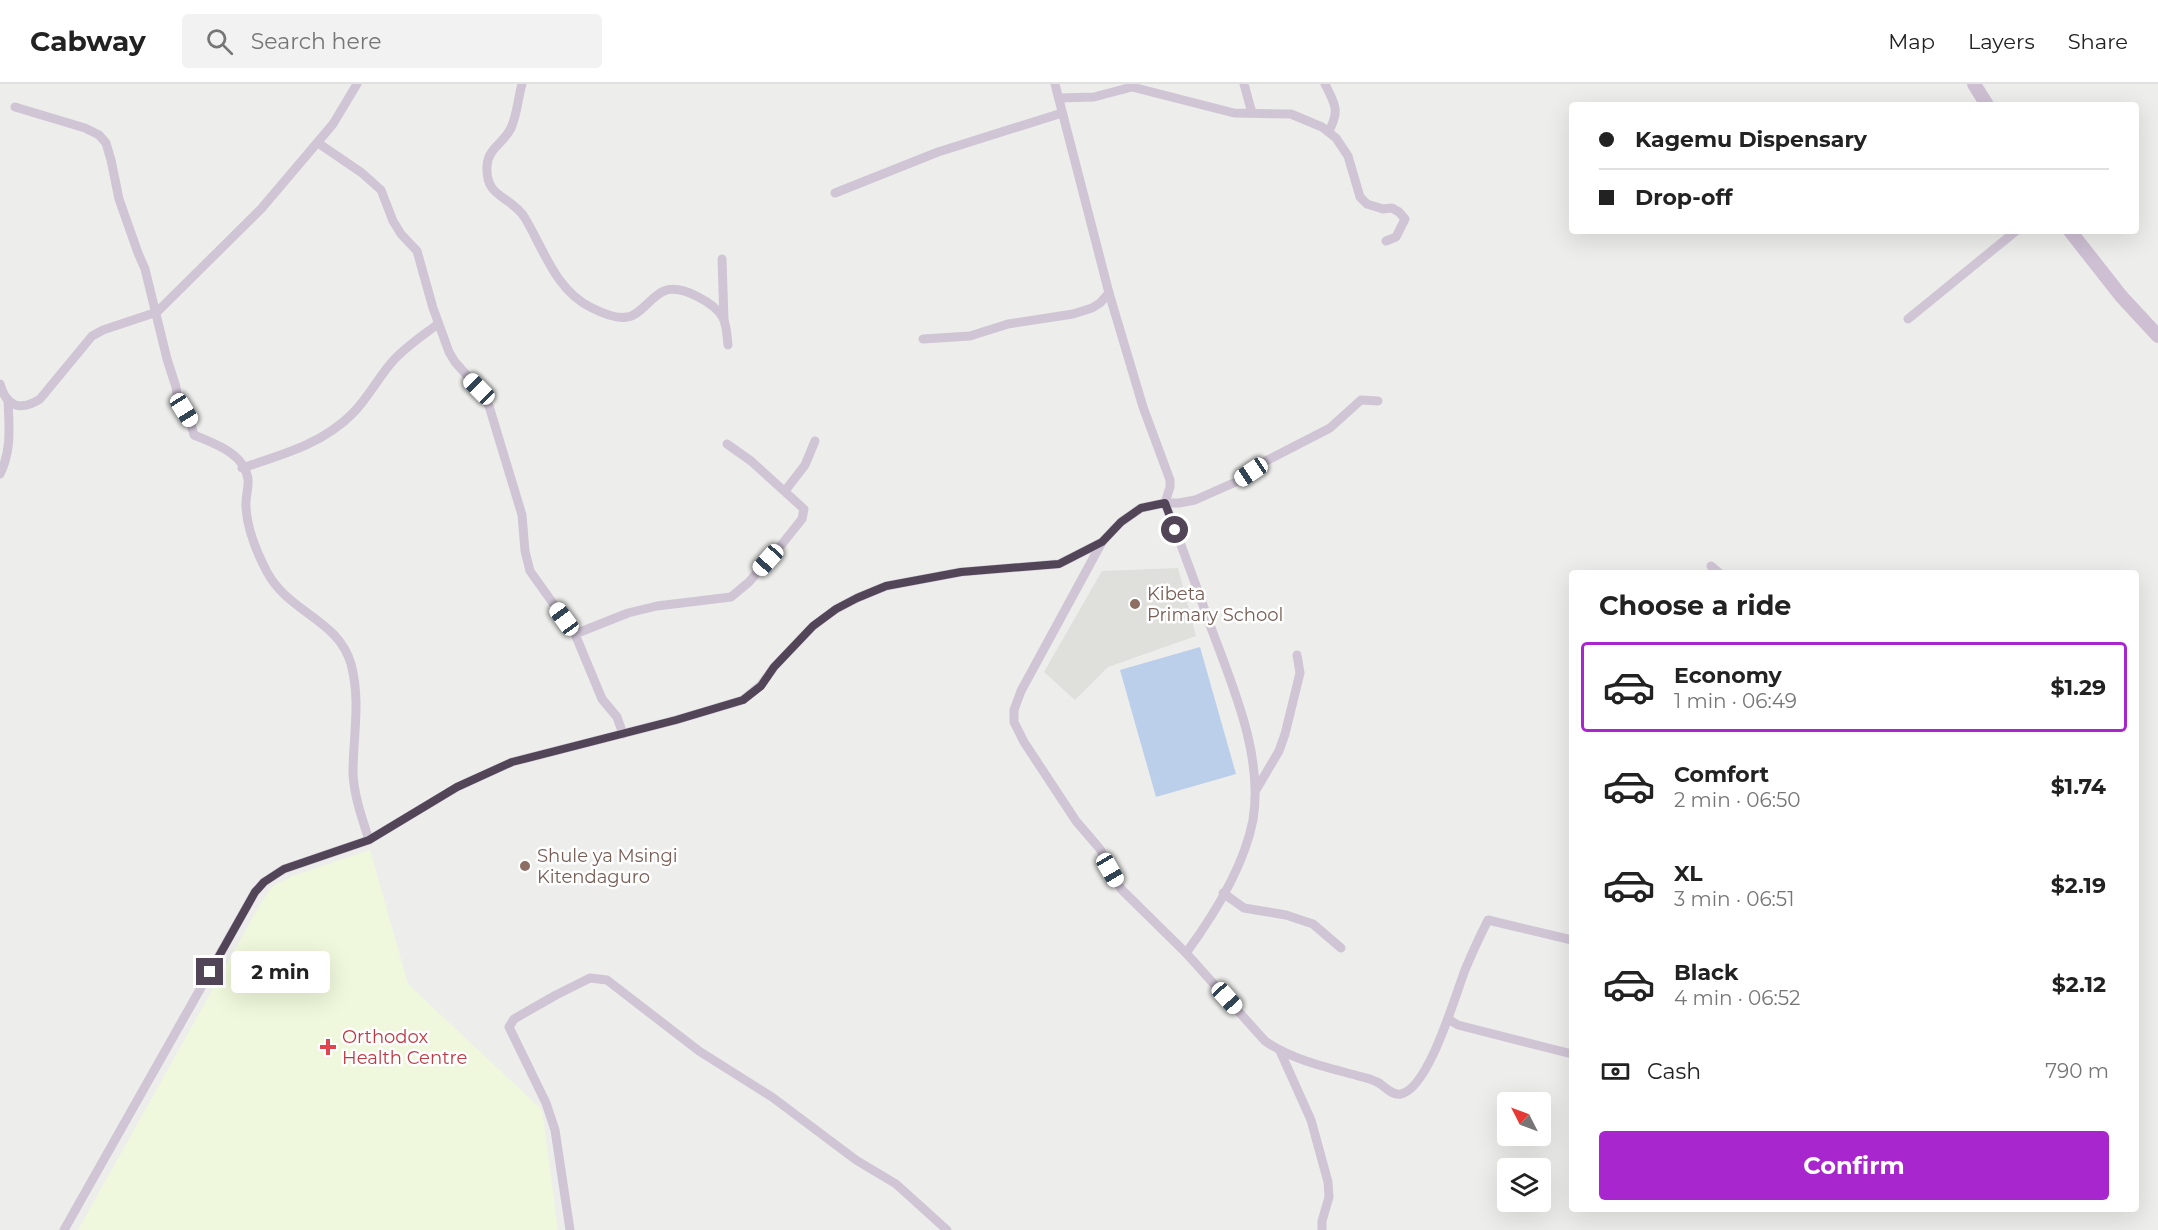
<!DOCTYPE html>
<meta charset="utf-8">
<style>
:root{--surface:#fff;--page:#f2f2f2;--text:#222;--muted:#767676;--line:#e0e0e0;--accent:#a826cd}
body{margin:0;font-family:Montserrat,sans-serif;background:var(--page);color:var(--text);height:100vh;display:flex;flex-direction:column;font-size:22px;white-space:nowrap}
*{box-sizing:border-box;margin:0}
p{font-size:20px;color:var(--muted)}
.icon{flex:none;width:33px;height:33px;fill:none;stroke:currentColor;stroke-width:2;stroke-linecap:round;stroke-linejoin:round}
.map{position:relative;flex:1;overflow:hidden}
.details{position:absolute;left:1569px;top:486px;width:570px;height:642px;display:flex;flex-direction:column;background:var(--surface);border-radius:6px;box-shadow:0 6px 24px #0002}
.details>*{flex:none}
.top-card{position:absolute;left:1569px;top:18px;width:570px;height:132px;border-radius:6px;box-shadow:0 6px 24px #0002;display:grid;align-content:center;height:132px;padding:0 30px;background:var(--surface)}
.needle{width:39px;rotate:312deg}
.tools{position:absolute;left:1497px;top:1008px;display:grid;gap:12px}
.tools a{display:grid;place-items:center;width:54px;height:54px;border-radius:6px;background:var(--surface);box-shadow:0 6px 24px #0002;font-size:30px}
.end{position:absolute;width:27px;height:27px;margin:-14px;border:8px solid #514557;background:#fff;box-shadow:0 0 0 3px #fff}
.from{border-radius:50%}
.bubble{position:absolute;height:42px;border-radius:6px;background:var(--surface);box-shadow:0 6px 24px #0002;font-size:20px;font-weight:700;line-height:42px;text-align:center}
.car{position:absolute;width:18px;height:36px;margin:-18px -9px;border-radius:8px;box-shadow:0 0 4px 2px #0007;background:linear-gradient(#fff 24%,#345 0 40%,#fff 0 76%,#345 0 86%,#fff 0)}
.top-card b{display:flex;align-items:center;gap:21px;height:57px;font-size:22px}
.top-card b+b{border-top:2px solid var(--line)}
.top-card i{width:15px;height:15px;background:var(--text)}
ul{padding:0;list-style:none}
li{display:flex;align-items:center;gap:18px;height:90px;margin:0 12px 9px;padding:0 18px;border:3px solid transparent;border-radius:6px}
li div{flex:1}
li b{display:block;font-size:22px}
li em{font-style:normal;font-weight:700}
li.on{border-color:var(--accent)}
li>.icon{width:54px;height:54px;stroke-width:1.5}
h2{padding:0 30px;font-size:27px;line-height:72px}
.pay{display:flex;align-items:center;gap:15px;height:66px;padding:0 30px;font-size:22px}
.pay p{margin-inline-start:auto}
.button{display:flex;gap:12px;margin-top:auto;padding:12px 30px}
.button a{flex:1;height:69px;border-radius:6px;background:var(--accent);color:#fff;font-size:24px;font-weight:700;line-height:69px;text-align:center}
header{display:flex;align-items:center;gap:36px;box-sizing:border-box;height:84px;padding:0 30px;background:var(--surface);border-bottom:2px solid var(--line)}
header strong{font-size:28px}
nav{display:flex;gap:33px;margin-inline-start:auto;font-size:21px}
.search{width:420px;height:54px;background:var(--page);display:flex;align-items:center;gap:15px;box-sizing:border-box;padding:0 21px;border-radius:6px;color:var(--muted);font-size:22px}
.map>svg:first-child{display:block}
.education{fill:#dfdfdc}
.medical{fill:#eff8dc}
.green{fill:#bbceea}
.lines{fill:none;stroke-linecap:round;stroke-linejoin:round}
.street{stroke:#d0c5d5;stroke-width:9}
.secondary{stroke:#cebfd3;stroke-width:14}
.route{stroke:#514557;stroke-width:8}
.education-dot{fill:#8d6e63;stroke:#fff;stroke-width:2}
.health-dot{fill:#e0444e;stroke:#fff;stroke-width:2}
.labels{text-anchor:middle;stroke-width:5;stroke-linejoin:round;paint-order:stroke}
.education-label{font-size:18px;fill:#785e54;stroke:#fff;text-anchor:start}
.health-label{font-size:18px;fill:#be3a42;stroke:#fff;text-anchor:start}
</style>
<header>
<strong>Cabway</strong>
<div class="search"><svg class="icon" aria-label="search" viewBox="0 0 24 24"><circle cx="10" cy="10" r="6"/><path d="M15 15l6 6"/></svg>Search here</div>
<nav><a>Map</a><a>Layers</a><a>Share</a></nav>
</header>
<div class="map">
<svg width="2158" height="1146" viewBox="0 0 2158 1146">
<rect width="100%" height="100%" fill="#edeeeb"/>
<!-- education -->
<path class="education" d="M1178,484L1196,552L1108,583L1075,616L1044,588L1102,487Z"/>
<!-- medical -->
<path class="medical" d="M370,766L408,900L542,1026L558,1146H78L261,819L273,802L293,792Z"/>
<!-- green -->
<path class="green" d="M1200,563L1236,690L1156,713L1120,586Z"/>
<g class="lines">
<!-- street -->
<g class="street">
<path d="M522,0C518,14 517,31 511,44C504,59 488,64 487,82C485,115 511,111 525,134C544,166 556,207 592,224C602,229 617,235 627,233C640,232 651,212 664,207C681,200 715,219 723,234C727,242 727,253 728,261"/>
<path d="M1244,0L1252,29"/>
<path d="M1325,0C1335,20 1340,26 1329,47"/>
<path d="M1059,14L1094,13L1132,3L1234,29L1291,30L1322,43L1336,54L1348,72L1360,113L1367,120L1383,125L1392,124L1399,128L1405,135L1396,153L1386,157"/>
<path d="M15,23L85,44L99,51L106,59L111,76L119,115L138,169L145,185L167,275L176,303L178,319L190,337L194,351C215,360 244,369 248,395C249,404 245,414 246,423C247,444 257,469 267,488C289,529 338,535 351,580C361,617 353,652 353,689C354,712 362,734 369,756"/>
<path d="M318,59L362,89L381,106L393,137L401,150L417,167L433,224L449,268L455,278L479,305L489,322L522,431L525,467L530,487L575,550L602,615L617,633L623,650"/>
<path d="M835,109L938,68L1062,29"/>
<path d="M722,175L724,236"/>
<path d="M1908,235L2016,147"/>
<path d="M923,255L970,252L1008,240L1073,230L1092,224L1100,219L1109,209"/>
<path d="M0,300C6,322 20,328 40,315L92,252L103,246L157,228L261,125L333,40L357,0"/>
<path d="M242,384C281,371 323,360 353,329C368,314 378,294 392,278C405,263 422,252 438,240"/>
<path d="M0,390C12,366 9,342 8,316"/>
<path d="M785,407L805,381L815,357"/>
<path d="M1102,458L1021,607L1014,626V638L1024,658L1076,737L1100,765L1121,805L1186,869L1265,957C1291,975 1324,983 1355,991C1362,993 1370,994 1377,998C1384,1001 1391,1012 1401,1010C1429,1004 1455,912 1465,886C1472,869 1480,852 1488,836L1572,856"/>
<path d="M1711,482L1719,489"/>
<path d="M575,550L628,529L657,522L731,513L749,498L782,460L802,435L804,425L751,377L727,360"/>
<path d="M1256,706L1279,667L1285,650L1300,589L1297,571"/>
<path d="M1223,809L1244,824L1286,831L1313,840L1341,864"/>
<path d="M1186,869C1214,831 1244,782 1253,736C1264,670 1231,599 1209,538C1195,498 1180,458 1165,419H1179L1195,416L1238,397L1262,379L1330,344L1361,316L1378,317"/>
<path d="M1448,935L1458,941L1572,970"/>
<path d="M1280,967L1311,1036L1328,1098L1329,1113L1322,1137V1146"/>
<path d="M64,1146L255,808L264,798L284,785L369,756L457,703L512,678L676,636L743,616L761,601L774,583L813,542L836,525L857,514L886,502L961,488L1059,480L1102,458L1121,438L1141,424L1165,419L1170,403V396L1143,323L1109,209L1055,0"/>
<path d="M570,1146L555,1046L546,1019L509,943L514,935L556,911L590,894L607,896L699,967L772,1013L856,1076L896,1100L947,1146"/>
</g>
<!-- secondary -->
<g class="secondary">
<path d="M1974,0L1987,21"/>
<path d="M2070,147L2121,212L2158,252"/>
</g>
</g>
<g class="lines">
<!-- route -->
<path class="route" d="M210,888L255,808L264,798L284,785L369,756L457,703L512,678L676,636L743,616L761,602L774,583L813,542L836,525L857,514L886,502L961,488L1059,480L1102,458L1121,438L1141,424L1165,419L1175,446"/>
</g>
<!-- markers -->
<g class="education-dot">
<circle cx="1135" cy="520" r="6"/>
<circle cx="525" cy="782" r="6"/>
</g>
<path class="health-dot" d="M325 954h6v6h6v6h-6v6h-6v-6h-6v-6h6z"/>
<g class="labels">
<!-- education labels -->
<g class="education-label">
<text x="1147" y="516">Kibeta<tspan x="1147" dy="21">Primary School</tspan></text>
<text x="537" y="778">Shule ya Msingi<tspan x="537" dy="21">Kitendaguro</tspan></text>
</g>
<!-- health labels -->
<g class="health-label">
<text x="342" y="959">Orthodox<tspan x="342" dy="21">Health Centre</tspan></text>
</g>
</g>
</svg>
<div class="tools">
<a><svg class="needle" viewBox="-14 -14 28 28"><path d="M0-13l5 13h-10z" fill="#e53935"/><path d="M0 13l5-13h-10z" fill="#767676"/></svg></a>
<a><svg class="icon" aria-label="layers" viewBox="0 0 24 24"><path d="M12 4l9 5-9 5-9-5zM3 14l9 5 9-5"/></svg></a>
</div>
<i class="end from" style="left:1175px;top:446px"></i>
<i class="end" style="left:210px;top:888px"></i>
<div class="bubble" style="left:231px;top:867px;width:99px">2 min</div>
<i class="car" style="left:479px;top:305px;rotate:315deg"></i>
<i class="car" style="left:184px;top:326px;rotate:148deg"></i>
<i class="car" style="left:1251px;top:388px;rotate:236deg"></i>
<i class="car" style="left:768px;top:476px;rotate:222deg"></i>
<i class="car" style="left:564px;top:535px;rotate:324deg"></i>
<i class="car" style="left:1110px;top:786px;rotate:150deg"></i>
<i class="car" style="left:1227px;top:914px;rotate:138deg"></i>
<div class="top-card">
<b><i class="from"></i>Kagemu Dispensary</b>
<b><i></i>Drop-off</b>
</div>
<section class="details">
<h2>Choose a ride</h2>
<ul>
<li class="on"><svg class="icon" aria-label="car" viewBox="0 0 24 24"><path d="M5 17H2v-5l4-1 3-4h7l3 4 3 1v5h-3M9 17h6M6 11h13"/><circle cx="7" cy="17" r="2"/><circle cx="17" cy="17" r="2"/></svg><div><b>Economy</b><p>1 min · 06:49</p></div><em>$1.29</em></li>
<li><svg class="icon" aria-label="car" viewBox="0 0 24 24"><path d="M5 17H2v-5l4-1 3-4h7l3 4 3 1v5h-3M9 17h6M6 11h13"/><circle cx="7" cy="17" r="2"/><circle cx="17" cy="17" r="2"/></svg><div><b>Comfort</b><p>2 min · 06:50</p></div><em>$1.74</em></li>
<li><svg class="icon" aria-label="car" viewBox="0 0 24 24"><path d="M5 17H2v-5l4-1 3-4h7l3 4 3 1v5h-3M9 17h6M6 11h13"/><circle cx="7" cy="17" r="2"/><circle cx="17" cy="17" r="2"/></svg><div><b>XL</b><p>3 min · 06:51</p></div><em>$2.19</em></li>
<li><svg class="icon" aria-label="car" viewBox="0 0 24 24"><path d="M5 17H2v-5l4-1 3-4h7l3 4 3 1v5h-3M9 17h6M6 11h13"/><circle cx="7" cy="17" r="2"/><circle cx="17" cy="17" r="2"/></svg><div><b>Black</b><p>4 min · 06:52</p></div><em>$2.12</em></li>
</ul>
<div class="pay"><svg class="icon" aria-label="cash" viewBox="0 0 24 24"><path d="M3 7h18v10H3z"/><circle cx="12" cy="12" r="2"/></svg>Cash<p>790 m</p></div>
<div class="button"><a>Confirm</a></div>
</section>
</div>
